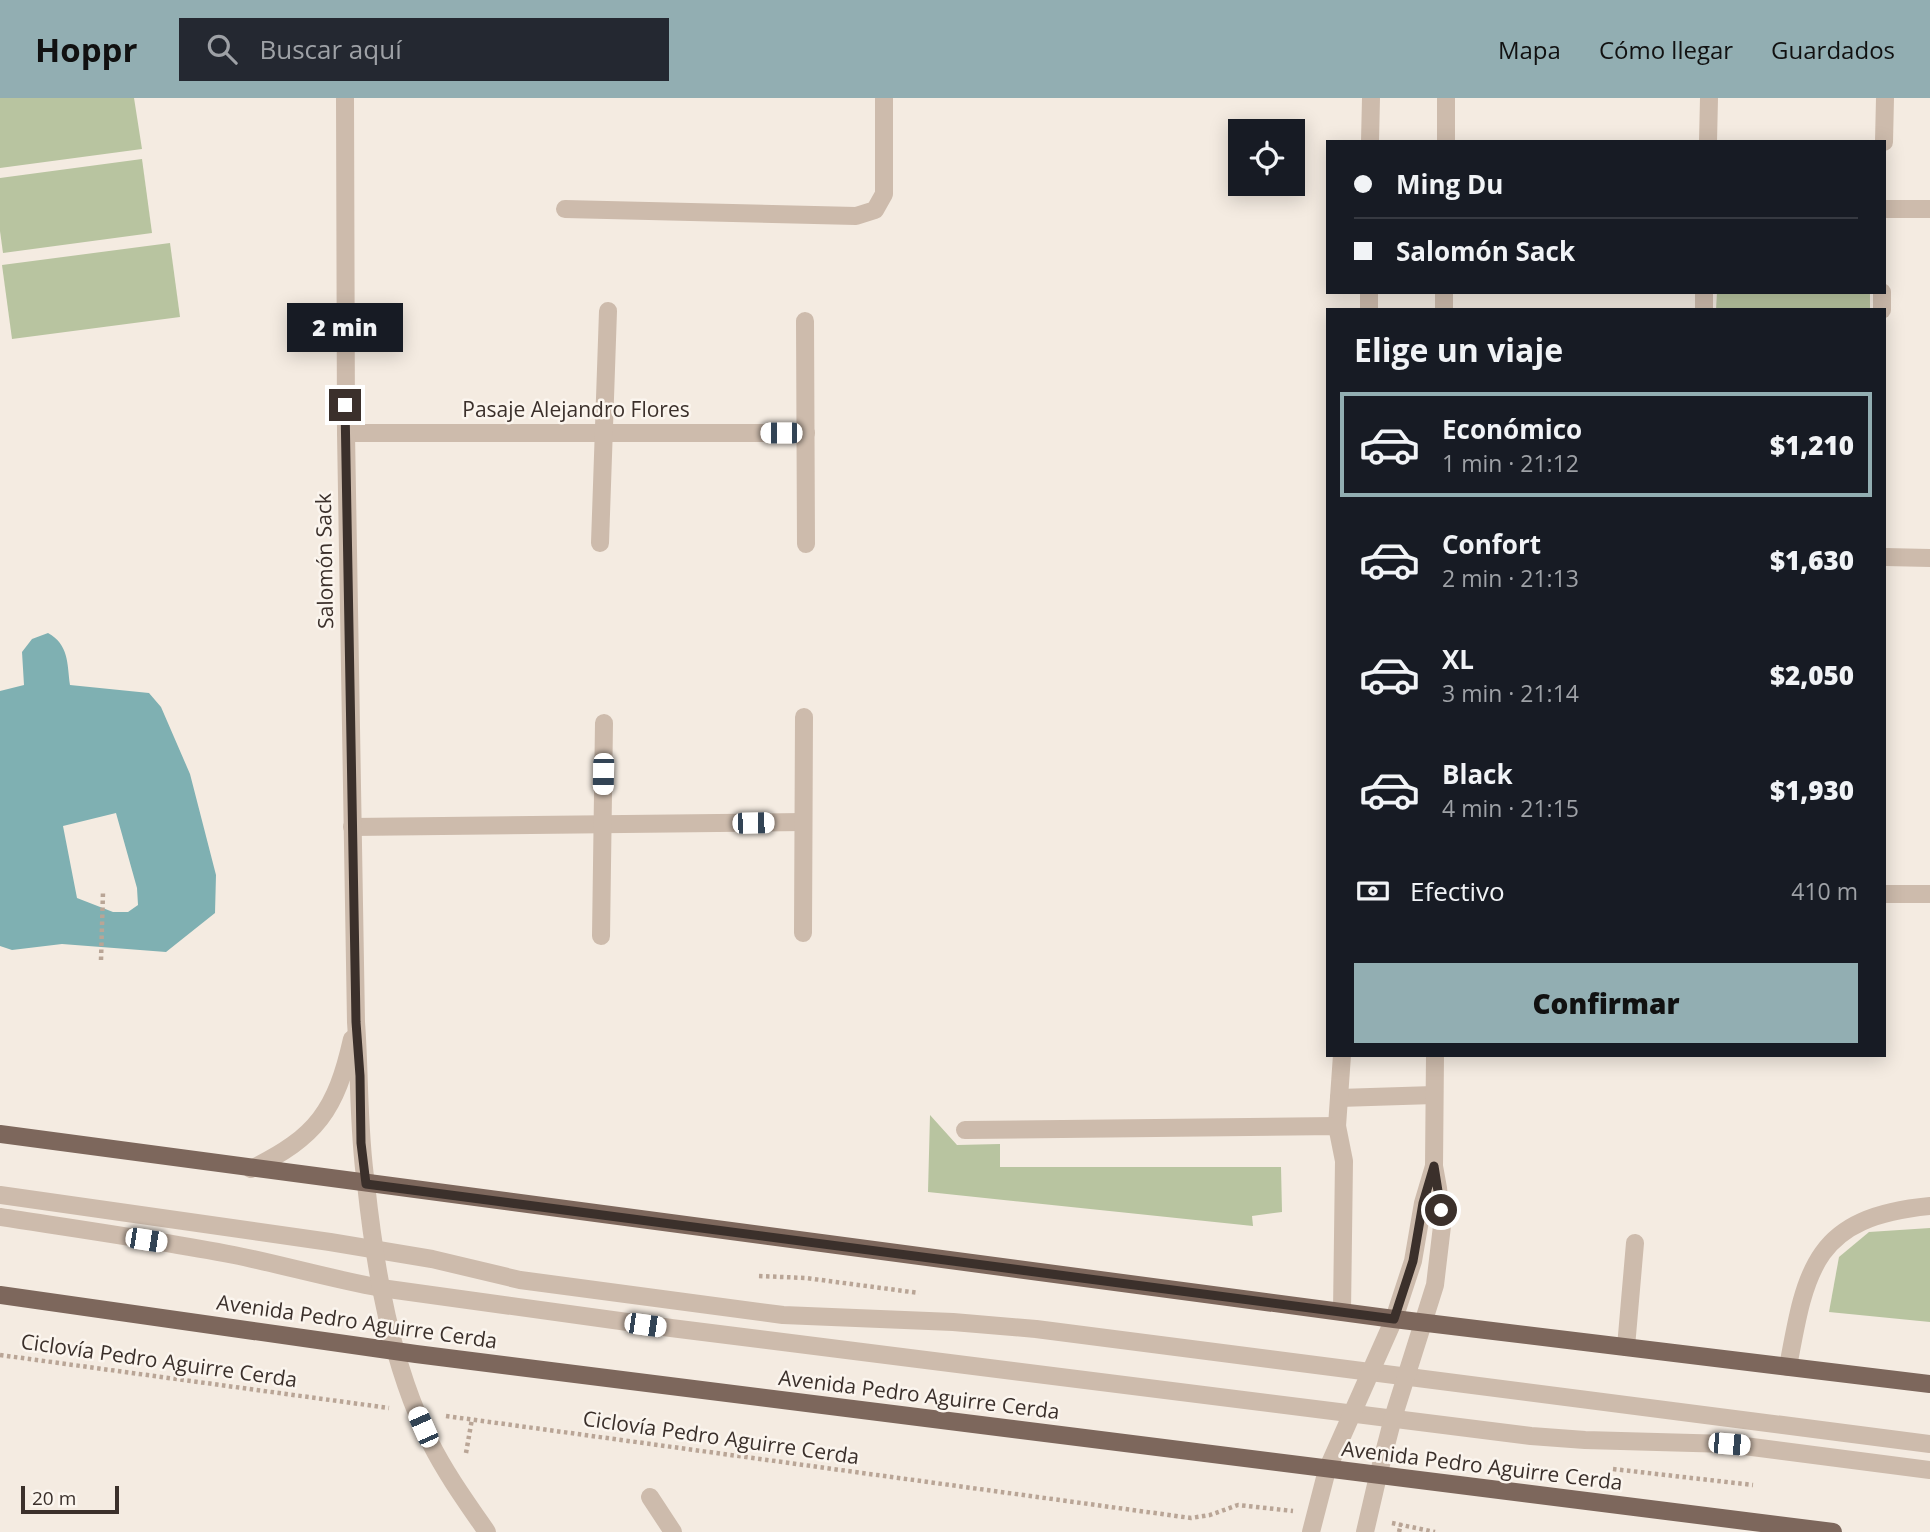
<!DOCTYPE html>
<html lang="es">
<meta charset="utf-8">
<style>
:root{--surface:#171b24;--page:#242831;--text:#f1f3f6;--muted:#9ea1a6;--line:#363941;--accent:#92aeb2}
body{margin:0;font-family:"Open Sans",sans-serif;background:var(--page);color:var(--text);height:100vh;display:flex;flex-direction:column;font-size:26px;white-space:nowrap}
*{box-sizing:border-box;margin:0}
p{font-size:23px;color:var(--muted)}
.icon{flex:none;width:38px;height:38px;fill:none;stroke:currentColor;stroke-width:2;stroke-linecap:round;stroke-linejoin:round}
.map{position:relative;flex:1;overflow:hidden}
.sheet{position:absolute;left:1326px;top:210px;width:560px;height:749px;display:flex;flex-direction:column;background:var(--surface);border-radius:0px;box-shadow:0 4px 18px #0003}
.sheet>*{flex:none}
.hud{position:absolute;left:1326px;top:42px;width:560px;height:154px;border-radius:0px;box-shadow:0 4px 18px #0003;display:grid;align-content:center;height:154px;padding:0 28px;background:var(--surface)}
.fabs{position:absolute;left:1228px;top:21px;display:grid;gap:14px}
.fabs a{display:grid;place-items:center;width:77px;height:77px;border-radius:0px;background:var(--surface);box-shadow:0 4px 18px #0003;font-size:35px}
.scale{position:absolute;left:21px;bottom:18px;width:98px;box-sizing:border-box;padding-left:7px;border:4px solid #3b302b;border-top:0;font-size:19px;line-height:24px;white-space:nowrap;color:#3b302b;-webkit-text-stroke:5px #fbf5ee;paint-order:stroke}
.end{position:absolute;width:32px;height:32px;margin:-16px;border:9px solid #3b302b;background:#fff;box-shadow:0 0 0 4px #fff}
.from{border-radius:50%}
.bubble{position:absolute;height:49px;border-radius:0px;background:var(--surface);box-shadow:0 4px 18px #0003;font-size:23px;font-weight:800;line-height:49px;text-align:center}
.car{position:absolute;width:21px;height:42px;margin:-21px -10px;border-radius:9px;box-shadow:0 0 5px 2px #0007;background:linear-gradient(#fff 24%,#345 0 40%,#fff 0 76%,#345 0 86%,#fff 0)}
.hud b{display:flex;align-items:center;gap:24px;height:66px;font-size:26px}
.hud b+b{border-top:2px solid var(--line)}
.hud i{width:18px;height:18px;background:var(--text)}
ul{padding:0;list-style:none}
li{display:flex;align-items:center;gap:21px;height:105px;margin:0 14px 10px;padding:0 14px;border:4px solid transparent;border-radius:0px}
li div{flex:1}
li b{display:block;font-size:26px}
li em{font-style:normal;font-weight:800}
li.selected{border-color:var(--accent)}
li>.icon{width:63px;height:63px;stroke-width:1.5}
h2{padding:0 28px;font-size:32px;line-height:84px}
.pay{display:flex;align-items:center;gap:18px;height:77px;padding:0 28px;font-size:26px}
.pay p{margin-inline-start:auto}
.action{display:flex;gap:14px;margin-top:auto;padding:14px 28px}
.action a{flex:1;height:80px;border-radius:0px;background:var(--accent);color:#111;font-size:28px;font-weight:800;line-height:80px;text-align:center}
header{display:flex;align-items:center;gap:42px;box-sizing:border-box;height:98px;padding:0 35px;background:var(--accent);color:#111}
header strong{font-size:33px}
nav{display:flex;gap:38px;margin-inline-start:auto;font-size:24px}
.search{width:490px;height:63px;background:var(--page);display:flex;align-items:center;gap:18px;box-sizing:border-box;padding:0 24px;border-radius:0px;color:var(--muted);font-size:26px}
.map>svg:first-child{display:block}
.green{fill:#b8c4a0}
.water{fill:#7fb0b2;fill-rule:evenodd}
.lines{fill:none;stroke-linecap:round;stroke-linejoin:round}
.path{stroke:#b9a596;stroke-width:4.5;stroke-dasharray:3.5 3.5;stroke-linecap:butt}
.service{stroke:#cdbbac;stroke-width:18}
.minor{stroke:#cdbbac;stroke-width:18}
.tertiary{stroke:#cdbbac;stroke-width:18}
.primary{stroke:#7d675c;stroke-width:18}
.route{stroke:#3b302b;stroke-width:9}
.labels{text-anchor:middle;stroke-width:5;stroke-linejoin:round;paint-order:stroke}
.street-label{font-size:21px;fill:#3b302b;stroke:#fbf5ee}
</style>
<header>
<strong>Hoppr</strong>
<div class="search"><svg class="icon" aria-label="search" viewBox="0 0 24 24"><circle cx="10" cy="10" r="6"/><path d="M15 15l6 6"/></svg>Buscar aquí</div>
<nav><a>Mapa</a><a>Cómo llegar</a><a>Guardados</a></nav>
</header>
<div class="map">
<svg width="1930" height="1434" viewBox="0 0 1930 1434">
<rect width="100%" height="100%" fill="#f4ebe1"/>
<!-- green -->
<g class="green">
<path d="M0,0H134L142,51L0,70Z"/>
<path d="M142,61L152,135L3,155L0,133V80Z"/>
<path d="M170,145L180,219L12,241L2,167Z"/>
<path d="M1717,194H1870V212H1716Z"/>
<path d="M930,1017L957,1047L1000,1046V1069H1281L1282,1114L1252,1118L1253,1128L928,1094Z"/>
<path d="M1930,1130V1224L1829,1214L1839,1159L1869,1134Z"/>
</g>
<!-- water -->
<path class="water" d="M48,535C69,547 67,565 70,587L149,595L161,609L190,676L216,777L215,815L166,854L62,846L12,852L0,848V593L24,587L22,554L32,541ZM116,715L137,790L138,807L128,814H113L77,800L63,728Z"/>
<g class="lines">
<!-- path -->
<g class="path">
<path d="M101,862L103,794"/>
<path d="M759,1178L806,1180L919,1195"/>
<path d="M0,1257L389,1310"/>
<path d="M446,1318L1191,1420L1210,1417L1238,1407L1293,1413"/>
<path d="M466,1355L472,1321"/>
<path d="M1613,1371L1753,1387"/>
<path d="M1392,1425L1435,1434"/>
<path d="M1399,1434L1401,1426"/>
</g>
<!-- service -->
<g class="service">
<path d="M1370,44L1371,0"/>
<path d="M1708,44L1709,0"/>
<path d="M1884,44L1885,0"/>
<path d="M565,111L856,118L875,112L884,96V0"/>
<path d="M1369,212V194"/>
<path d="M1704,212V194"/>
<path d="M1882,212V194"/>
<path d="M1339,1000L1434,997"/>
<path d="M1337,1028L1342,957"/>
<path d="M965,1032L1337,1028L1344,1063L1342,1214"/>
<path d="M0,1097L330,1144L432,1161L520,1182L783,1217L953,1224L1036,1231L1930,1346"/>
<path d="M0,1119C78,1131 156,1142 234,1157C283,1167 331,1181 381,1190L671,1230L1531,1338L1585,1342L1729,1346L1930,1372"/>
<path d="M1626,1249L1635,1145"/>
<path d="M650,1399L673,1434"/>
</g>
<!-- minor -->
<g class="minor">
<path d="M1885,111H1930"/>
<path d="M805,223L806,446"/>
<path d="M346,335H806"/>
<path d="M600,445L608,213"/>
<path d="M1885,459L1930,460"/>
<path d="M352,729L803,724"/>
<path d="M1885,796H1930"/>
<path d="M803,835L804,619"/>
<path d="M601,838L604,625"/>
<path d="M366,1086C375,1170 391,1267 430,1344C446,1376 467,1405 487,1434"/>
<path d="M1788,1269C1806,1169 1815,1119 1930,1108"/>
<path d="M1311,1434L1327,1372"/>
<path d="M1365,1434L1378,1378"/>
</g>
<!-- tertiary -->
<g class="tertiary">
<path d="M345,0L346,335L356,924C360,978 358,1032 366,1086"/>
<path d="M1446,44V0"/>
<path d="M1444,212V194"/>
<path d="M251,1071C317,1039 336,1012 352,941"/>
<path d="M1327,1372L1394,1221L1413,1163L1423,1105L1434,1068"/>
<path d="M1378,1378L1393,1320L1435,1187L1442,1128L1438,1090L1434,1068L1435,957"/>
</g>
<!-- primary -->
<g class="primary">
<path d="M0,1036L1394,1221L1930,1286"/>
<path d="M0,1197L416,1256L1833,1434"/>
</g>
</g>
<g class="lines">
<!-- route -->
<path class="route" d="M345,307L356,924L360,978L361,1045L366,1086L1394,1221L1413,1163L1423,1105L1434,1068L1441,1112"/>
</g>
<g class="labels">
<!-- street labels -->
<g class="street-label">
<text x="576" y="319">Pasaje Alejandro Flores</text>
<text transform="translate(325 463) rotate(-91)" y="7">Salomón Sack</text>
<text transform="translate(357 1224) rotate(8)" y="7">Avenida Pedro Aguirre Cerda</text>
<text transform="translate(159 1263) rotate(8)" y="7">Ciclovía Pedro Aguirre Cerda</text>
<text transform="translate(919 1297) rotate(7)" y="7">Avenida Pedro Aguirre Cerda</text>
<text transform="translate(721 1340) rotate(8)" y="7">Ciclovía Pedro Aguirre Cerda</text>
<text transform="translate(1482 1368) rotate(7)" y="7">Avenida Pedro Aguirre Cerda</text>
</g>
</g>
</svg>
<div class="fabs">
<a><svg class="icon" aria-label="locate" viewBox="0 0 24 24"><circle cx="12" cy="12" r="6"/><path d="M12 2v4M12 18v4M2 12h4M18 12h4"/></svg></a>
</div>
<div class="scale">20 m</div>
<i class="end from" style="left:1441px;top:1112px"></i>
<i class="end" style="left:345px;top:307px"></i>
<div class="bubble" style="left:287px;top:205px;width:116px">2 min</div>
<i class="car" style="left:781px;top:335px;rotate:270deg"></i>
<i class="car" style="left:603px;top:676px;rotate:181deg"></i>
<i class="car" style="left:753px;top:725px;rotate:89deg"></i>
<i class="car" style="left:146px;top:1142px;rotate:99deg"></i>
<i class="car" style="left:645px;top:1227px;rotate:98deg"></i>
<i class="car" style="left:423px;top:1329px;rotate:336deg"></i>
<i class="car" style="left:1729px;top:1346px;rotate:95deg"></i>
<div class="hud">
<b><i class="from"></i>Ming Du</b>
<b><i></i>Salomón Sack</b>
</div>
<section class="sheet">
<h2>Elige un viaje</h2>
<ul>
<li class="selected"><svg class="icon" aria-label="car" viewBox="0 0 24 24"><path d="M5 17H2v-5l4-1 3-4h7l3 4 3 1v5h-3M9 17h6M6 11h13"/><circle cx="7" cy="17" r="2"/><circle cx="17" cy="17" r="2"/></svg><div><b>Económico</b><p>1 min · 21:12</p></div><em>$1,210</em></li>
<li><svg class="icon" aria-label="car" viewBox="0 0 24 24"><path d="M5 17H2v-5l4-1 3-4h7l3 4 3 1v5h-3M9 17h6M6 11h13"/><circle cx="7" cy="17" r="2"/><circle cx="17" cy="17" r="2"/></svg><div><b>Confort</b><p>2 min · 21:13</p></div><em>$1,630</em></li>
<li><svg class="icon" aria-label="car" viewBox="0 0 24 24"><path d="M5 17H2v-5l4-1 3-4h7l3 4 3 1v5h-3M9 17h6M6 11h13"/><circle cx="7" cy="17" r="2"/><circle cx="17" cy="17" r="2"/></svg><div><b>XL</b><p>3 min · 21:14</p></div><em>$2,050</em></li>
<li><svg class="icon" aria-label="car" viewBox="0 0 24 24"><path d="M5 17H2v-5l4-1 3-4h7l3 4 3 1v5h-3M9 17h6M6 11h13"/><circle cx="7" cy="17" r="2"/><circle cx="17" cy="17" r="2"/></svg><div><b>Black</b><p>4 min · 21:15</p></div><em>$1,930</em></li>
</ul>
<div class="pay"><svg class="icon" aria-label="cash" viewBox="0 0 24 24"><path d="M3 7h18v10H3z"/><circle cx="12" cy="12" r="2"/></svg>Efectivo<p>410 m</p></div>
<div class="action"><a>Confirmar</a></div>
</section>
</div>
